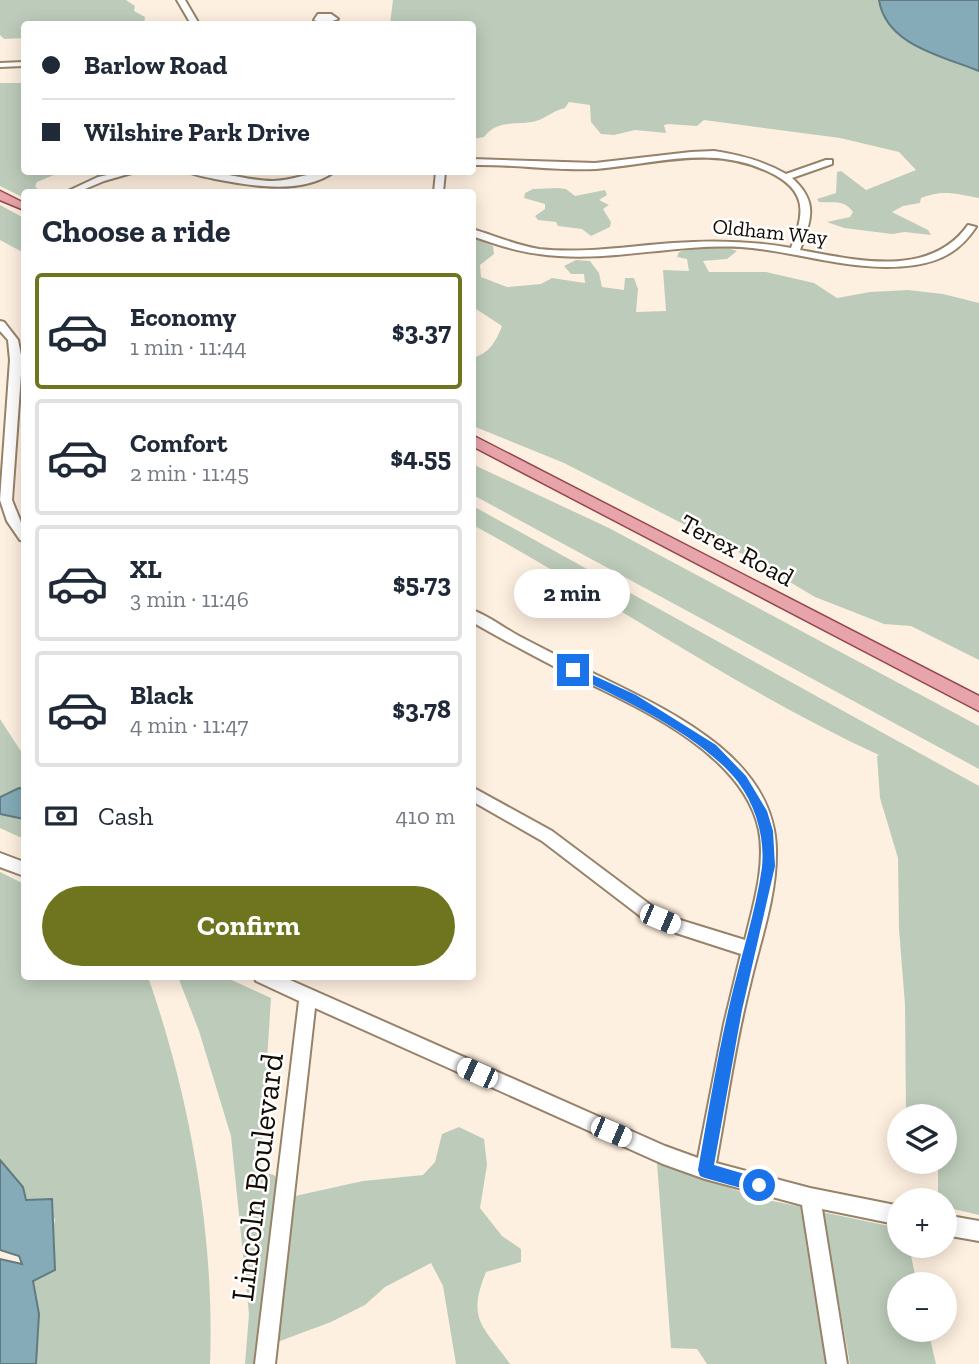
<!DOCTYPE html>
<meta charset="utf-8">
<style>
:root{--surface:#fff;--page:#f6f6f7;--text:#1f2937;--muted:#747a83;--line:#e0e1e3;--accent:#6e751e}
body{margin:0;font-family:"Zilla Slab",serif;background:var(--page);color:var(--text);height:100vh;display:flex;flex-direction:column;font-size:26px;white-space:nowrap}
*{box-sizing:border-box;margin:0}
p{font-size:23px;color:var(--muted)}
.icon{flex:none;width:38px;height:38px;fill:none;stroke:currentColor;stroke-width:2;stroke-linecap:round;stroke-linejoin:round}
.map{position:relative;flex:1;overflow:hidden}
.panel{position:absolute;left:21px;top:189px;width:455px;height:791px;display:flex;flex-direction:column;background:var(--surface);border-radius:7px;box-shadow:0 4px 18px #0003}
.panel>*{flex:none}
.hud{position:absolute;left:21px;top:21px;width:455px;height:154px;border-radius:7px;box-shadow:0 4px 18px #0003;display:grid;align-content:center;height:154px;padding:0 21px;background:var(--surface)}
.controls{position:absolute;left:887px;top:1104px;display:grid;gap:14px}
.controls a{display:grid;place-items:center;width:70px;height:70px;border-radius:50%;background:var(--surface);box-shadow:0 4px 18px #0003;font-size:35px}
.end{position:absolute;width:32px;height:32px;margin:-16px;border:9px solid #1a73e8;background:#fff;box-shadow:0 0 0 4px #fff}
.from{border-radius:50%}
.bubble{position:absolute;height:49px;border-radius:24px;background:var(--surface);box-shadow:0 4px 18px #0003;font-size:23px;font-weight:700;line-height:49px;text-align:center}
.car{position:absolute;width:21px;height:42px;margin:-21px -10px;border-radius:9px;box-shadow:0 0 5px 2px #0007;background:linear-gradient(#fff 24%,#345 0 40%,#fff 0 76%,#345 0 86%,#fff 0)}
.hud b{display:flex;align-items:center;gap:24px;height:66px;font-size:26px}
.hud b+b{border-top:2px solid var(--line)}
.hud i{width:18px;height:18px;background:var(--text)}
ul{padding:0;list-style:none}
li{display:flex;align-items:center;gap:21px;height:116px;margin:0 14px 10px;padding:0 7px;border:4px solid var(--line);border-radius:7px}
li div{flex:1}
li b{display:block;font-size:26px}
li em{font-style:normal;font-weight:700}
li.current{border-color:var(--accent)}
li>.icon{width:63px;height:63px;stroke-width:1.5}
h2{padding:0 21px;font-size:32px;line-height:84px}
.pay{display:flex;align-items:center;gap:18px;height:77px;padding:0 21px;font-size:26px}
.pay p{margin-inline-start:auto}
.button{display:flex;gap:14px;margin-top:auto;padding:14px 21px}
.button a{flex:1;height:80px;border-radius:42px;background:var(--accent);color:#fff;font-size:28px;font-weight:700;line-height:80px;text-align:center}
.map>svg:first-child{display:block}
.green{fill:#bdccba}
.water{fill:#84abb7;stroke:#627b81;stroke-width:2}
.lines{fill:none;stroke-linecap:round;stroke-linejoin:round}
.minor-casing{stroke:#97826a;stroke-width:4}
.major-casing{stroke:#94474c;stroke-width:3}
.minor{fill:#fff;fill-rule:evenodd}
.major{fill:#e8a4ab;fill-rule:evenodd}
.route{fill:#1a73e8}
.labels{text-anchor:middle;stroke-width:5;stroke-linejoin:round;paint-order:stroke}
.far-street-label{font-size:21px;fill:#130c04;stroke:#fff}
.street-label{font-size:26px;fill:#130c04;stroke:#fff}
.near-street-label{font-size:32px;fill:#130c04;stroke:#fff}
</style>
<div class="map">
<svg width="979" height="1364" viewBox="0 0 979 1364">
<rect width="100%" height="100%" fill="#fef0e0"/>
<!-- green -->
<g class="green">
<path d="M0,0H126L135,6L134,11L145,17L144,24H24V38L4,39L0,35Z"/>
<path d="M393,0H979V198C958,194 942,189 921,198L920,203L903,206L892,212L928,230L931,235L905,232L892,234L844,228L827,222L850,217L853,212C844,199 834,203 819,202L817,199L836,193L837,172L841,171L866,190L916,170L899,152L840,138L704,120L697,126L668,124L664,125L666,133L635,130L614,135L601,134L591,122L590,105L569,102L565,108C553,111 549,116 539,120C521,127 499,117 484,137L473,139L472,24H390Z"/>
<path d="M0,83H24V172H61L37,182L35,187L43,192H24V198L0,186Z"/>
<path d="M558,188L566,189L575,196L605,190L607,195L599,200L609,205L603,209L611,222L610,227L591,236L582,229L558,226L556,222L538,220L535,216L545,209V204L524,198L525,193L533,189Z"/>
<path d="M0,205L24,218V253L0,240Z"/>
<path d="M473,238L493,246L494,254L480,265L481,277L507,287L541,284L552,278L585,283L584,274H571L564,266L576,260L590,261L599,273L602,287L624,290L625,278H634L638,289L636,312L666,311L663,270L689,271L687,259L677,257L679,252C698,246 719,244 737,251L727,259L703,261L709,272H766L814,283L837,298L870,292L908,290L943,294L979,303V660L911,626L884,624L815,597L746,556L564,463L473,426V358C489,353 496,342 502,326L473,307Z"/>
<path d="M472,464L609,528L979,726V769L473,495Z"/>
<path d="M473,506L979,786V1215L945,1207V1200H938V1162H945V1116H906L905,1005L899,929L898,858L880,798L877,756L879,755C738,690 609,599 473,525Z"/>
<path d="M0,719L24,756V839L0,828Z"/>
<path d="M0,872L24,884V976L148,977C190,1096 215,1237 210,1364H36L39,1314L33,1280L54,1269L52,1237L55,1219L26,1200L23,1186L0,1160Z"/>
<path d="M178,977H225L271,998L260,1172L274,1175L281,1183L259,1364H245L249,1314L231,1136L199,1031Z"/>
<path d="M459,1127L484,1139L487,1165L480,1208L502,1236L521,1249V1262L486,1272C466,1321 484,1326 510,1364H456L443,1286L431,1263L385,1287L365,1305L331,1322L272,1344L295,1196L363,1181L423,1175L435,1162L442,1134Z"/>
<path d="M657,1163L759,1198L802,1207L827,1364H707L697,1349L671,1348Z"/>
<path d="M822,1212L899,1228L900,1246H909L917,1284H900V1330H928L936,1364H850Z"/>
</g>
<!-- water -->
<g class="water">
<path d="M879,0H979V71C942,56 886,45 879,0Z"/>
<path d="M19,788L24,789V819L0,814V797Z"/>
<path d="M0,1160L23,1187L26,1200L52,1199L55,1270L33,1281L39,1314L36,1364H0V1259L22,1264L19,1256L0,1250Z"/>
</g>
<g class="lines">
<defs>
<g id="minor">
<path d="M177,0H185L199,24H191Z"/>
<path d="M318,14H331L338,19L324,24L314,20Z"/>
<path d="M24,62V66L0,67V63Z"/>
<path d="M714,151C741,155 763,161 786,174L826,160H832V164L792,178C819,202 811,220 800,250C855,260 930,279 968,225L976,227C961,250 942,261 915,265C856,274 799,251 741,247C674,243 606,264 539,254C516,251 494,244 472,236V229C495,236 516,245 539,249C584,254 629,246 673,243C713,240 752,241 791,248C803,216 809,194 775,175C715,143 659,164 596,169C555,171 514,164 472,165V159L595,163L691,152Z"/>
<path d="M121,172H135L104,181L78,192H66L98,177Z"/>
<path d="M189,172C217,169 245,181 273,181C294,181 314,170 334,172C301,195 252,186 215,179C207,177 197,176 189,172Z"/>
<path d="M436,172H445L443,192H434Z"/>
<path d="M0,321L4,322L18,340L22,360L12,500C17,514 25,527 24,541L20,540L7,521L0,500L10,360L8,340L0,331Z"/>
<path d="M472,610C489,616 504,628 519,636C547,651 576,665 605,679C674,713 775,760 776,850C777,896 760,941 750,985C735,1044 727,1104 716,1163L810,1188L900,1206V1225L822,1209L847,1364H827L802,1205L705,1179L663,1164L315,1008L275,1364H255L299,1001L256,981L254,976H281L665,1146L698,1158L724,1024L741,954L676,933L644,919L542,841L472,801V787L552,831L656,909L680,920L745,940C753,906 766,866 759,830C742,748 624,701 557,668C528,653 500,638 472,622Z"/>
<path d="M0,853L24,862V876L0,867Z"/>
<path d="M945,1215L979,1221V1241L945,1235Z"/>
</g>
<g id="major">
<path d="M0,191L24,203V210L0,200Z"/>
<path d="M472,435L979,696V711L472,446Z"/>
</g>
</defs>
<!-- minor casing -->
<use href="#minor" class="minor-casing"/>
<!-- major casing -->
<use href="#major" class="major-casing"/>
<!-- minor -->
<use href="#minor" class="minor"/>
<!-- major -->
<use href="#major" class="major"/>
</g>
<!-- route -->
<path class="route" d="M573,666L636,695L716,745L746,776L767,811L773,831L775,866L742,1010L714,1165L765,1180L767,1185L765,1190L759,1193L705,1178L700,1176L698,1170C708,1114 717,1058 730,1003C740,959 756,911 762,867C765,838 756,806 738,782C701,735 622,699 569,673V667Z"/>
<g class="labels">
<!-- far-street labels -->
<g class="far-street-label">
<text transform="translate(770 232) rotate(6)" y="7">Oldham Way</text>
</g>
<!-- street labels -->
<g class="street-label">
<text transform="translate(737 550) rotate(28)" y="9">Terex Road</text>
</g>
<!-- near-street labels -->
<g class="near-street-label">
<text transform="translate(257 1177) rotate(-83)" y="11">Lincoln Boulevard</text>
</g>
</g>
</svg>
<div class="controls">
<a><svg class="icon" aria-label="layers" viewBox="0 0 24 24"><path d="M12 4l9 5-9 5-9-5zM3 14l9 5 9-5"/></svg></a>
<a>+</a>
<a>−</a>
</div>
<i class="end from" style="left:759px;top:1185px"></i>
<i class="end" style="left:573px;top:670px"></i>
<div class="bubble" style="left:514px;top:569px;width:116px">2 min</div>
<i class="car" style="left:660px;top:919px;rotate:113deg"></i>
<i class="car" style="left:477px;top:1073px;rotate:294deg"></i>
<i class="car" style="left:611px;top:1132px;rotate:113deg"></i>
<div class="hud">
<b><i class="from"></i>Barlow Road</b>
<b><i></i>Wilshire Park Drive</b>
</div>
<section class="panel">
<h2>Choose a ride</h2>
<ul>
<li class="current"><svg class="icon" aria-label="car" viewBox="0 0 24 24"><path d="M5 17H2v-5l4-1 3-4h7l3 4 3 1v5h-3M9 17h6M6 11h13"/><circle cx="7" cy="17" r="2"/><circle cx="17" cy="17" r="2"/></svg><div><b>Economy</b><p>1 min · 11:44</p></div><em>$3.37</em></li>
<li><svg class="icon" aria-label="car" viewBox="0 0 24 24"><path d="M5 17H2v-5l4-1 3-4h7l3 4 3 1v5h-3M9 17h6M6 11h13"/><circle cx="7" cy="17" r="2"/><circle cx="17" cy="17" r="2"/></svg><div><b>Comfort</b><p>2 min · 11:45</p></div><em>$4.55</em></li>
<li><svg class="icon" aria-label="car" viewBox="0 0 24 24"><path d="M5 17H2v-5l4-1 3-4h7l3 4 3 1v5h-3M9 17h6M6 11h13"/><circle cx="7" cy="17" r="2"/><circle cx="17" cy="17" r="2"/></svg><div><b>XL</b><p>3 min · 11:46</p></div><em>$5.73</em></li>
<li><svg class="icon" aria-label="car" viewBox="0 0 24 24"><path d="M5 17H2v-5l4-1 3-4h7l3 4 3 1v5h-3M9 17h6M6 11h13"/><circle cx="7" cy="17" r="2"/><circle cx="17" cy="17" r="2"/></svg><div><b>Black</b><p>4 min · 11:47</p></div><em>$3.78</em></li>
</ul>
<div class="pay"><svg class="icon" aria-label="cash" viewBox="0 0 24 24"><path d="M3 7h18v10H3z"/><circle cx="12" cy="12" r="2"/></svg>Cash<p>410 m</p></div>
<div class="button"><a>Confirm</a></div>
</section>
</div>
